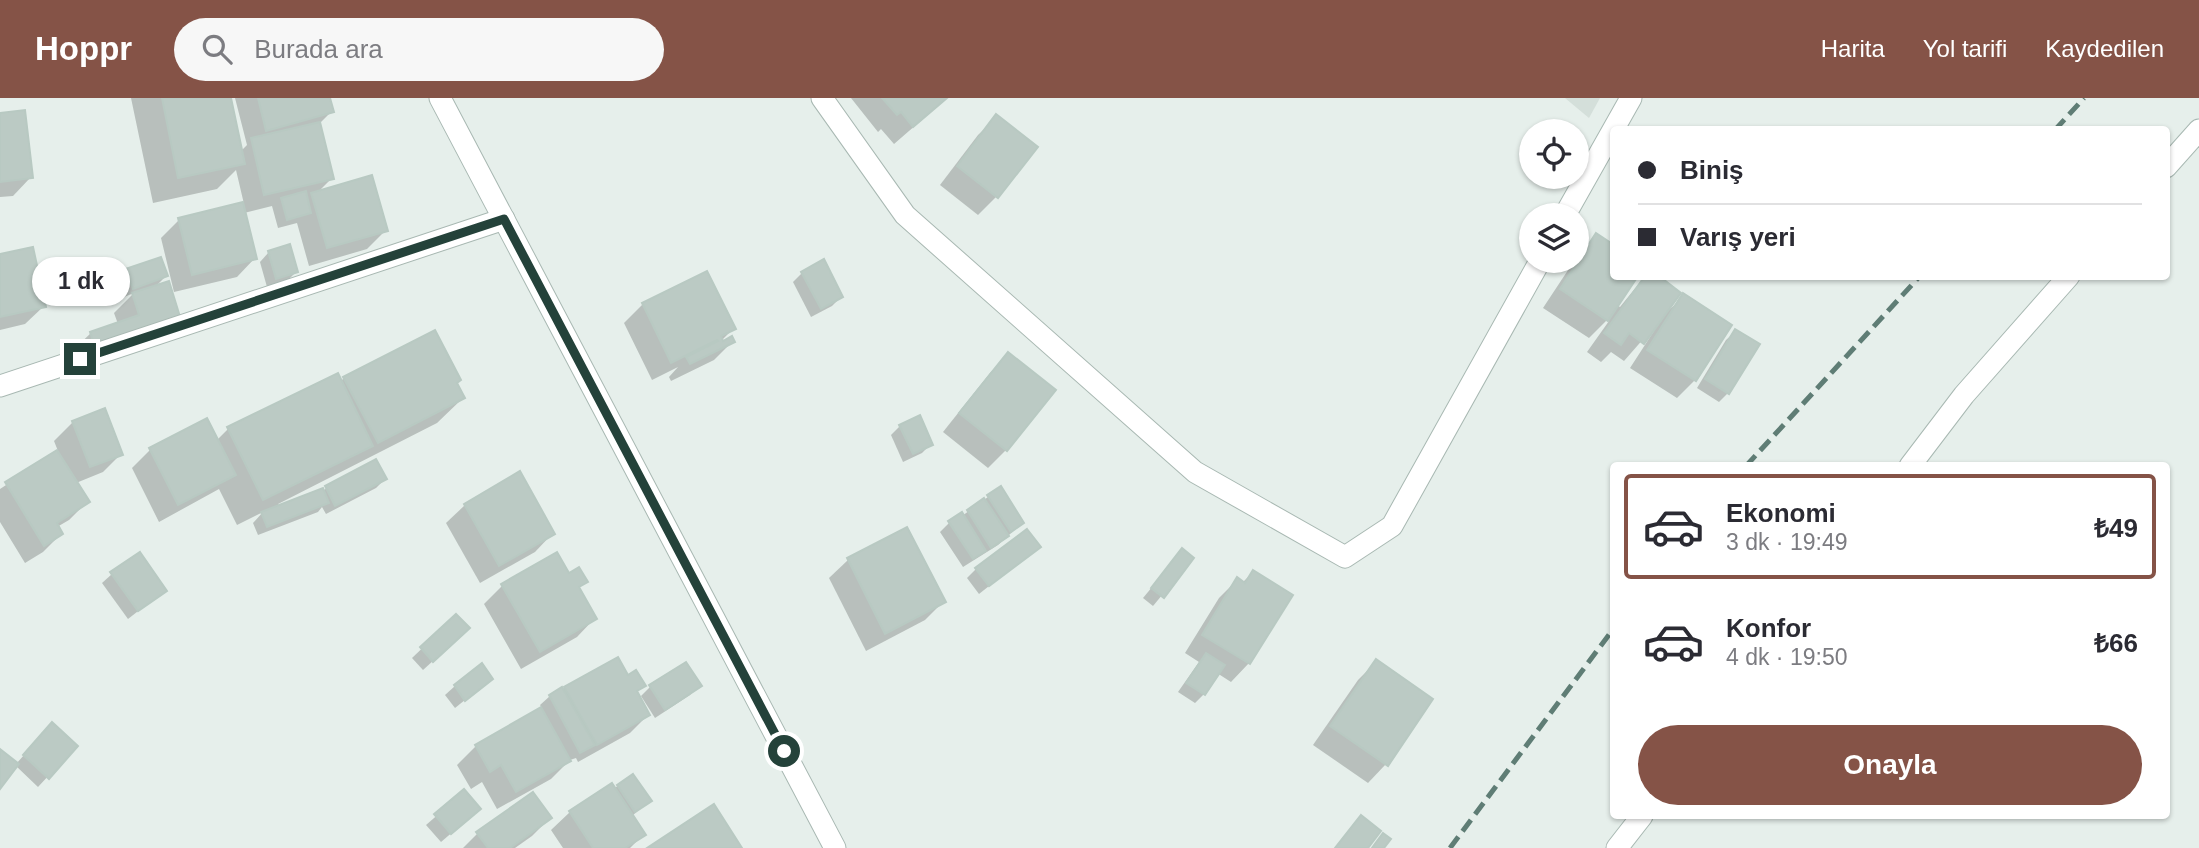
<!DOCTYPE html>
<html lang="tr">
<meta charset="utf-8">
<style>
:root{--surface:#fff;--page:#f7f7f7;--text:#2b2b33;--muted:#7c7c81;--line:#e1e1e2;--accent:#855347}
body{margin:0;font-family:Arial,sans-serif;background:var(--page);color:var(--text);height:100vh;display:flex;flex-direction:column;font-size:26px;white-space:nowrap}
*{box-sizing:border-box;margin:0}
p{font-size:23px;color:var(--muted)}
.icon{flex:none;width:38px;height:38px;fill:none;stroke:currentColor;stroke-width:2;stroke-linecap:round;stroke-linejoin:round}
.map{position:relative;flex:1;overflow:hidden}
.drawer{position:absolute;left:1610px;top:364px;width:560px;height:357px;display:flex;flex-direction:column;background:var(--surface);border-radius:7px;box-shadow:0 2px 5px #0004}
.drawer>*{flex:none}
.hud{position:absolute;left:1610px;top:28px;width:560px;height:154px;border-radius:7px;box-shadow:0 2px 5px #0004;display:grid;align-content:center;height:154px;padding:0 28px;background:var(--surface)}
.fabs{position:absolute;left:1519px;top:21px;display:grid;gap:14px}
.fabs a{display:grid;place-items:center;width:70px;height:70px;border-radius:50%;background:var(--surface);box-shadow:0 2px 5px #0004;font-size:35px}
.end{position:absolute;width:32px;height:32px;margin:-16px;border:9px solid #24423a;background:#fff;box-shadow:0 0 0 4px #fff}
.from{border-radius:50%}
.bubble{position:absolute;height:49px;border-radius:24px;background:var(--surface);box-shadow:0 2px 5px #0004;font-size:23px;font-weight:700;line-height:49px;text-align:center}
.hud b{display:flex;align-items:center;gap:24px;height:66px;font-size:26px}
.hud b+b{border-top:2px solid var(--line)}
.hud i{width:18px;height:18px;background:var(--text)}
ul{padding:12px 0 0;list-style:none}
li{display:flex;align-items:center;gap:21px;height:105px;margin:0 14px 10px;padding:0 14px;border:4px solid transparent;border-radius:7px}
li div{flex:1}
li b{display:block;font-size:26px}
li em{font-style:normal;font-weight:700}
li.current{border-color:var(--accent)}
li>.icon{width:63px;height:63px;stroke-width:1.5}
.primary-button{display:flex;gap:14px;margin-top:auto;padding:14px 28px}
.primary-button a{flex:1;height:80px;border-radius:42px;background:var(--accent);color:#fff;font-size:28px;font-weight:700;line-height:80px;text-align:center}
header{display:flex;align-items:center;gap:42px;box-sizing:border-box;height:98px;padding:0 35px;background:var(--accent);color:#fff}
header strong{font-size:33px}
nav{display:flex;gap:38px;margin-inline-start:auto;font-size:24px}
.search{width:490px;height:63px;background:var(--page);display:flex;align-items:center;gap:18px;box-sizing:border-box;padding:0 24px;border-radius:38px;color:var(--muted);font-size:26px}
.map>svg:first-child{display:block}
.built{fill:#d4dfda}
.shadow{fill:#0003}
.building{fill:#bbcac4;stroke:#b8c9c2;stroke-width:2}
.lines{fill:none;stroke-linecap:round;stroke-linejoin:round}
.minor-casing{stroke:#a8b8b2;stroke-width:23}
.tertiary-casing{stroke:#a8b8b2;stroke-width:23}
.minor{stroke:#fff;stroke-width:21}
.tertiary{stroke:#fff;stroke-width:21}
.rail{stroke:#5f7d75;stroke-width:5;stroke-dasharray:14 7;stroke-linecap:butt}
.route{stroke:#24423a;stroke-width:9}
</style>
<header>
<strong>Hoppr</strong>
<div class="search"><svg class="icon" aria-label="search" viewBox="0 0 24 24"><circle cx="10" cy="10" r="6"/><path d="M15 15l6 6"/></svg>Burada ara</div>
<nav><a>Harita</a><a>Yol tarifi</a><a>Kaydedilen</a></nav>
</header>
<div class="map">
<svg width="2199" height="750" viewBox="0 0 2199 750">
<rect width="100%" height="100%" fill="#e6efeb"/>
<!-- built -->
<path class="built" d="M1565,0H1600L1589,20Z"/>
<!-- shadow -->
<g class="shadow">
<path d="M131,0H229L240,54L247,47L235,0H328L332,13L319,26L332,80L317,95L386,132L367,151L309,168L297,125L278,130L272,108L244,115L255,160L237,179L174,194L161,140L179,122L244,106L236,72L217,91L153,105Z"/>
<path d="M851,0H947L894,46L881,31L878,34Z"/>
<path d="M0,17L31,79L13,98L0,99Z"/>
<path d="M997,19L996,99L978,117L940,87L978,37Z"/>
<path d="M1597,137L1614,178L1617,207L1620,209L1645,178L1667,214L1684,198L1695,282L1677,300L1630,270L1654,233L1652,231L1624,263L1611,254L1601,264L1587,254L1609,223L1608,221L1589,240L1543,210L1574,163H1577L1578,156Z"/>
<path d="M269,154L296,174L287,183L267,189L260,164Z"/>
<path d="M0,158L44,208L25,226L0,232Z"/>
<path d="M126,173L166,178L154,190L179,222L72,253L91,235L118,226L114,215L134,195L124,199L117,182Z"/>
<path d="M802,175L841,199L832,208L811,219L793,184Z"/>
<path d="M643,206L734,230L717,247L733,243L714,262L671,283L669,279L678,269L652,282L624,225Z"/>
<path d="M1736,233L1728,295L1719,304L1697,290L1726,242Z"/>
<path d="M1008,256L1053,292L1006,352L988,370L943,334L990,275Z"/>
<path d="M344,280L456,285L463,300L437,325L278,406L280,409L322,393L376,363L385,381L376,390L326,416L322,409L318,414L258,437L253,425L263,414L237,427L219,391L159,424L132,370L150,352L216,343L228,331L340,284Z"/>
<path d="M73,324L121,356L103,374L76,385L87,404L69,422L57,429L61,436L43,454L25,465L0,424V391L58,353L54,343Z"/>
<path d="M900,328L931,346L922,355L903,364L891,337Z"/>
<path d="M988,399L1022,425L998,447L963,469L940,434L949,425L962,418Z"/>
<path d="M465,407L553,435L535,454L480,485L446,425Z"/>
<path d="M906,431L943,504L925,522L866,553L829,480L848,462Z"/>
<path d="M1038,449L979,496L967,480L976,471Z"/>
<path d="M1182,453L1192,461L1153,508L1143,500Z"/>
<path d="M556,456L568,477L585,484L578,491L595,520L577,539L521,571L484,506L502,488Z"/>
<path d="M1253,474L1249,565L1231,584L1217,575L1204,596L1195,605L1178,594L1199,564L1185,555L1219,500L1237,482L1242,485Z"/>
<path d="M112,476L165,492L128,521L102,485Z"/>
<path d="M456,518L458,540L423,572L412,560Z"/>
<path d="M1377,563L1386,666L1368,685L1313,647L1358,582Z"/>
<path d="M627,579L643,588L636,595L648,617L630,635L578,664L576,660L570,662L551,681L497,711L482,684L471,691L457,667L476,648L542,610L540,607L550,598L562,591Z"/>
<path d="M491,581L455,610L445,597L455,588Z"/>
<path d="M699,588L690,597L655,620L641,598L650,589Z"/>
<path d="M43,636L76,648L38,689L16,668L0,688V654L16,666Z"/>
<path d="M618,688L649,703L632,718L644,736L630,750H563L551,732L570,714Z"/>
<path d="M464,694L469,720L441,744L426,727Z"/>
<path d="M550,720L532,738L515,750H463L478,735Z"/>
</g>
<!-- building -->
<g class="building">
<path d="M162,0H231L245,66L178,80Z"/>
<path d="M258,0H330L334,14L266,33Z"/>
<path d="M882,0H947L913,29L901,14L897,17Z"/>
<path d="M25,12L33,80L0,84V15Z"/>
<path d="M996,16L1038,49L998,100L957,68Z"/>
<path d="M320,24L334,81L264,97L251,40Z"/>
<path d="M372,77L388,133L327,150L311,95Z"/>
<path d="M306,93L311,115L287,122L281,100Z"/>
<path d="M243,104L257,161L192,177L178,120Z"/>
<path d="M1596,135L1614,147V178H1638L1608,223L1560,191Z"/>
<path d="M290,146L298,174L276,181L268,153Z"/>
<path d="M33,149L46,209L0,219V156Z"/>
<path d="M161,159L168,178L133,191L125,171Z"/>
<path d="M824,161L843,199L821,211L801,174Z"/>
<path d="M707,173L736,231L721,238L723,243L732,238L735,244L690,266L686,259L718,243L717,242L671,265L642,205Z"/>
<path d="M1645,178H1659L1681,195L1644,246L1629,235L1621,247L1604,235Z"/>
<path d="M169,183L181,222L95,251L90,234L139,217L132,195Z"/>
<path d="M1683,195L1732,227L1696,283L1647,252Z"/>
<path d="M1735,231L1760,246L1729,296L1705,281Z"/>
<path d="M435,232L461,282L457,285L465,300L378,345L343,279Z"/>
<path d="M1008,254L1056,292L1007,353L959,315Z"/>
<path d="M338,275L373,348L263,402L227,329Z"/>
<path d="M105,310L123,357L90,369L72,323Z"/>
<path d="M920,317L933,347L913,356L899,327Z"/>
<path d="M207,320L236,377L178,407L149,350Z"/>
<path d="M57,352L90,404L57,425L63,436L44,448L5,384Z"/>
<path d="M376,361L387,381L335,408L325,388Z"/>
<path d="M520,373L555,436L499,468L464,406Z"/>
<path d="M1001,388L1024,425L1011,434L987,397Z"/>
<path d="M323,390L329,405L267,429L261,414Z"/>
<path d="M984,400L1009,438L991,450L967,412Z"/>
<path d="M962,414L986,453L973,461L948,423Z"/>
<path d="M907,429L946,504L885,536L847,460Z"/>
<path d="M1027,431L1041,449L989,488L975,470Z"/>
<path d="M1182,450L1194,460L1164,500L1151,490Z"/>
<path d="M140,454L167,493L138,513L110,474Z"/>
<path d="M557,454L569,475L579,469L588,484L579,489L597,521L540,554L501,486Z"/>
<path d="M1253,472L1293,497L1250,566L1202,537L1237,479L1245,485Z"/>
<path d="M456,516L470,530L433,564L420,549Z"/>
<path d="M1206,555L1225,567L1205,597L1186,585Z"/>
<path d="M618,559L628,577L636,572L646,588L637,593L650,617L597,647L564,589Z"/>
<path d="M1376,561L1433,601L1388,668L1330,628Z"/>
<path d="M686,564L702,588L665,612L649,587Z"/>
<path d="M482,565L493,581L465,603L454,587Z"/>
<path d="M562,589L595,647L580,655L549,597Z"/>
<path d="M541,609L571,663L516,694L501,667L490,674L475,647Z"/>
<path d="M52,624L78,648L49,681L23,657Z"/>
<path d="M0,651L19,666L0,691Z"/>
<path d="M633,676L652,703L635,714L617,687Z"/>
<path d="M612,685L646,737L625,750H593L569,713Z"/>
<path d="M464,691L481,711L451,736L434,716Z"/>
<path d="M533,694L552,720L510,750H488L476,734Z"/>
<path d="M714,706L742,750H647Z"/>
<path d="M1361,717L1381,733L1368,750H1335Z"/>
<path d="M1383,735L1391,741L1384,750H1372Z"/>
</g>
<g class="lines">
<defs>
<g id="minor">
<path d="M822,0L905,117L1195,374L1345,459L1392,428L1540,163"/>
<path d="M1565,117L1631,0"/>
<path d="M0,288L504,121"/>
</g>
<g id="tertiary">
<path d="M440,0L835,750"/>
<path d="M2166,69L2199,32"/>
<path d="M1910,368L1964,297L2069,178"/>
<path d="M1617,750L1642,718"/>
</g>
</defs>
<!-- minor casing -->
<use href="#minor" class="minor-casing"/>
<!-- tertiary casing -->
<use href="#tertiary" class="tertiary-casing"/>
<!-- minor -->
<use href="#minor" class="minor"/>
<!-- tertiary -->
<use href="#tertiary" class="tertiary"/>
<!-- rail -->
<g class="rail">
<path d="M2055,32L2084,0"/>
<path d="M1746,368L1920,178"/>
<path d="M1450,750L1614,530"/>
</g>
</g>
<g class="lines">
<!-- route -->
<path class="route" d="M80,261L504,121L784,653"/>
</g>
</svg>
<div class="fabs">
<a><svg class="icon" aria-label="locate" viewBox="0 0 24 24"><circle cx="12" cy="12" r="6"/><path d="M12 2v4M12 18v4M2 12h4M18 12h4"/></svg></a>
<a><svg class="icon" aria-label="layers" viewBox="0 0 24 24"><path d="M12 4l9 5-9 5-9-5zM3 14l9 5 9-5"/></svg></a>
</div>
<i class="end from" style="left:784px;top:653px"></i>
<i class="end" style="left:80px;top:261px"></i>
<div class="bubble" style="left:32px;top:159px;width:98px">1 dk</div>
<div class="hud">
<b><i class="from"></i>Biniş</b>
<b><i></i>Varış yeri</b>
</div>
<section class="drawer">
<ul>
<li class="current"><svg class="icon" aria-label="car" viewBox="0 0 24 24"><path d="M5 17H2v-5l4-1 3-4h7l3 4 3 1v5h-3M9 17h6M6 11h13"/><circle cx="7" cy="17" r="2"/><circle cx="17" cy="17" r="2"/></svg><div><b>Ekonomi</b><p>3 dk · 19:49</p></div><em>₺49</em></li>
<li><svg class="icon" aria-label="car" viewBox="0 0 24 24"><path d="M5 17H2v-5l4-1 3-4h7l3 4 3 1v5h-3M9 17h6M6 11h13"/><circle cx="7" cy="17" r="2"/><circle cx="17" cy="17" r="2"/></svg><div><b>Konfor</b><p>4 dk · 19:50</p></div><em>₺66</em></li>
</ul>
<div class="primary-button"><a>Onayla</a></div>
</section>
</div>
